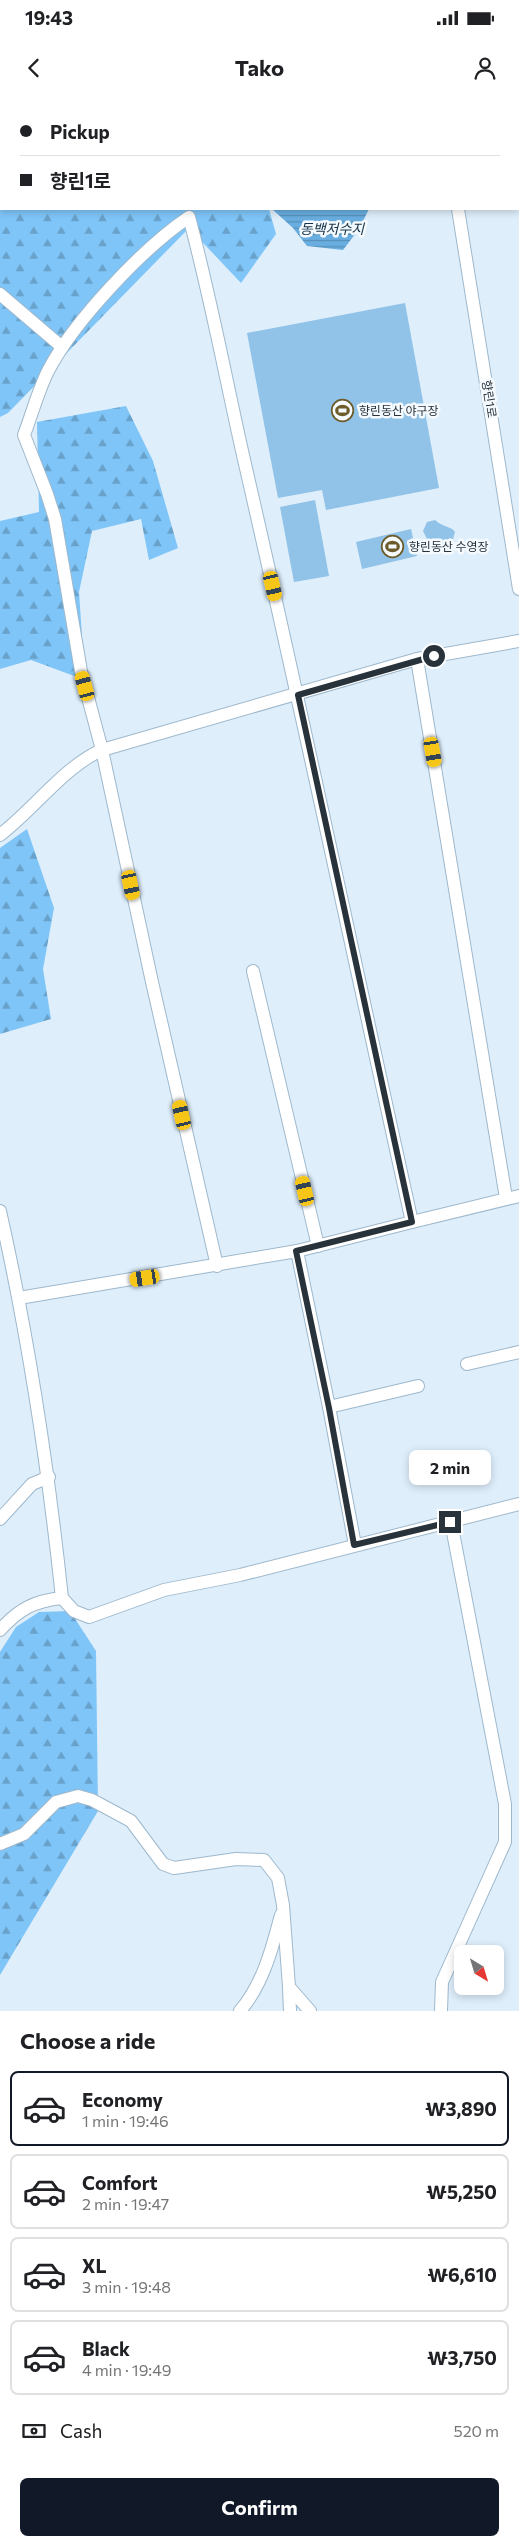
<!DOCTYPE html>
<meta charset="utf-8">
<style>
:root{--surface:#fff;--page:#f2f2f2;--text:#202124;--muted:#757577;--line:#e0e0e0;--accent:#111827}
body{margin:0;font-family:Commissioner,"Noto Sans KR",sans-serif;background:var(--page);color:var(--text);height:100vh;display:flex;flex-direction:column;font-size:19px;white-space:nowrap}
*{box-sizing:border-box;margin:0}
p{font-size:16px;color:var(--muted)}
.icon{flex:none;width:28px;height:28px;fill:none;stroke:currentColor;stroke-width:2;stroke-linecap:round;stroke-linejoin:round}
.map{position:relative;height:1911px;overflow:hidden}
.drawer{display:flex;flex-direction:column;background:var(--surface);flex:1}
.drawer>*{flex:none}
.banner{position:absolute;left:0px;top:0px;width:520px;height:110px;box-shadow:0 2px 8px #0003;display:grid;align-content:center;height:110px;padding:0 20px;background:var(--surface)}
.needle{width:32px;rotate:142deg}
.controls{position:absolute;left:454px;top:1845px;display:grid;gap:10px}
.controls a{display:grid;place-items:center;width:50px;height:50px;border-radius:8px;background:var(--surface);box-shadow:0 2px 8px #0003;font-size:25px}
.end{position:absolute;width:22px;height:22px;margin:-11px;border:6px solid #28323a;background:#fff;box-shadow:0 0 0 2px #fff}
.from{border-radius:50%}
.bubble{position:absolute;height:35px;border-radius:8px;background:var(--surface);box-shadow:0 2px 8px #0003;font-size:16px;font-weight:700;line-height:35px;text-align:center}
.car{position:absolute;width:15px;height:30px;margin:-15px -8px;border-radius:6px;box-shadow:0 0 4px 1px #0007;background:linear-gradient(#f5c518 24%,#345 0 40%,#f5c518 0 76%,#345 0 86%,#f5c518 0)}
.banner b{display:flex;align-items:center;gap:18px;height:48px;font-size:19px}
.banner b+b{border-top:1px solid var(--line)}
.banner i{width:12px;height:12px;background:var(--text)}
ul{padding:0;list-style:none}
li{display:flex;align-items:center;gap:15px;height:75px;margin:0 10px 8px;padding:0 10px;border:2px solid var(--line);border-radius:8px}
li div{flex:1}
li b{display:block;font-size:19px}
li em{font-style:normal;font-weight:700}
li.on{border-color:var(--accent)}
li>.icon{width:45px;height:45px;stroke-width:1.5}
h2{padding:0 20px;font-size:22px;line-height:60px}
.pay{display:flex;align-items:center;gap:12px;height:55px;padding:0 20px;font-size:19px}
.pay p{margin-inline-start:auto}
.primary-button{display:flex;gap:10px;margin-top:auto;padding:10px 20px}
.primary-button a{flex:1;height:58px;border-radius:8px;background:var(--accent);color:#fff;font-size:20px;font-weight:700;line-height:58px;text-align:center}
.status{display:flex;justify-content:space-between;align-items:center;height:35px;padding:0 25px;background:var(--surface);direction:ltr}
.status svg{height:14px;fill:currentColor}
header{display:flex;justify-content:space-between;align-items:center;height:65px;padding:0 20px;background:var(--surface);font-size:22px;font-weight:700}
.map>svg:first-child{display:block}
.forest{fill:url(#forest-firs)}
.pitch{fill:#91c2e7}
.water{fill:url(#water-rules)}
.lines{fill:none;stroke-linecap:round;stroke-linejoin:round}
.street-casing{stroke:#9eb8cc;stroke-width:14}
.street{stroke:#fff;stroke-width:12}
.route{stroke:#28323a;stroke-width:6}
.labels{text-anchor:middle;stroke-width:5;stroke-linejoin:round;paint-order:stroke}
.street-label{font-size:12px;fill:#28323a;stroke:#f5fafe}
.poi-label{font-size:12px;fill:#28323a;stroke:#f5fafe;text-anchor:start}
.water-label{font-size:14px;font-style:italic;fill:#143348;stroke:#f5fafe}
</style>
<div class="status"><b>19:43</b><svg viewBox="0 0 49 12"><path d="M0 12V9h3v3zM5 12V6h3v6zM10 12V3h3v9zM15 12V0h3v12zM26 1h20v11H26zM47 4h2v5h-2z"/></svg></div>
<header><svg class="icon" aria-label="back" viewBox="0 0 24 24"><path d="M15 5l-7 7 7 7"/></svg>Tako<svg class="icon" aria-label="person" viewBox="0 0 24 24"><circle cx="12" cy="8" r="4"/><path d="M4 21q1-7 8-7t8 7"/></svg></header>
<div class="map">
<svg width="519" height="1911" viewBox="0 0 519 1911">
<defs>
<pattern id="forest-firs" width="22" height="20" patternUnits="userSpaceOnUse" patternTransform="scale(1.25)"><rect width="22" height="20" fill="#7fc5f8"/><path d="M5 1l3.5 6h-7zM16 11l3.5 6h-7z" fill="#68a1ca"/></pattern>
<pattern id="water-rules" width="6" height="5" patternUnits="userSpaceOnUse" patternTransform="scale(1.25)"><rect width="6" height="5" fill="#69aee1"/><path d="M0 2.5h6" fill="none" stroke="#568eb7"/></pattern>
</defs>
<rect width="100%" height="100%" fill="#deeefb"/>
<!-- forest -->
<g class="forest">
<path d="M0,0L212,1H1V109H269L276,134L241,183L189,128L8,313L0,317Z"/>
<path d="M126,306L153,361L178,448L149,460L141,419L92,431L79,492L85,580L31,560L0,569V421L39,412L37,322Z"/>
<path d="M27,729L54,808L43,869L51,919L0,934V748Z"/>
<path d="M70,1511L96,1551L98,1711L0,1875V1552L16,1527L39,1512Z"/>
</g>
<!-- pitch -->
<g class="pitch">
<path d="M405,203L439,388L326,410L322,390L278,398L247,233Z"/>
<path d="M315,400L329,476L294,482L280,407Z"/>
<path d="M435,420C442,427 451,426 455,432L453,439L445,444L437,455L429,451L428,441L423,431L427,422Z"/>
<path d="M411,429L417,456L362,469L356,442Z"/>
</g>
<!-- water -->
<path class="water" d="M272,109H369L359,129L343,150L307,146L293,128Z"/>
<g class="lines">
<defs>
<g id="street">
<path d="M411,0L412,1"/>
<path d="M450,0L451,1"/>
<path d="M512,0L515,1"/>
<path d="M458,109L519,489"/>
<path d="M0,194L62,247"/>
<path d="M417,559L506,1098"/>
<path d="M0,735C33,710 66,665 102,650L417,559L519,541"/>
<path d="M253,871L318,1146"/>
<path d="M0,1111C29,1240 48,1366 62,1498L74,1511L89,1517L164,1490L240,1475L519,1404"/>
<path d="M297,1151L329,1307L355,1445"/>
<path d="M217,1166L152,882L102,650L81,571L55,419L47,394L24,335C32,314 38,291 48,271C74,221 143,148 189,117C211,198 226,281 245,364C303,616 356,869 412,1122L519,1096"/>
<path d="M19,1198L297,1151L412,1122"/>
<path d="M467,1264L519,1252"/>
<path d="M329,1307L418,1286"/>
<path d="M0,1419L32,1384L49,1377"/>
<path d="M0,1530C19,1509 34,1501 62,1498"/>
<path d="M0,1744L24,1734L56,1702L78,1696L92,1700L131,1721L163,1764L174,1768L236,1759L264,1760L278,1778L283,1805L289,1887L310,1911"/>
<path d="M289,1887L290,1911"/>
<path d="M240,1911C263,1884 272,1849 281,1815"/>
<path d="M441,1911L442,1882L505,1742V1704L451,1422"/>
</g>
</defs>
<!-- street casing -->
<use href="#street" class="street-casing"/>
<!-- street -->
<use href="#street" class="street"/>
</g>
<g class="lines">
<!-- route -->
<path class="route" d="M434,556L298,595L412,1122L296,1151L329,1308L354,1445L450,1422"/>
</g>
<!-- icons -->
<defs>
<symbol id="stadium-ring" viewBox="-11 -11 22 22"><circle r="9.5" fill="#f5fafe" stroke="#6d5c2a" stroke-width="1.5"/><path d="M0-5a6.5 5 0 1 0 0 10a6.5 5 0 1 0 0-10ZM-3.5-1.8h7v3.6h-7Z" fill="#6d5c2a"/></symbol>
</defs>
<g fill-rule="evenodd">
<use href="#stadium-ring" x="330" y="298" width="25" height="25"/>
<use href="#stadium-ring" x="380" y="434" width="25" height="25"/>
</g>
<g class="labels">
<!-- street labels -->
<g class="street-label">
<text transform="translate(489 299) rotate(81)" y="4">향린1로</text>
</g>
<!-- poi labels -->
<g class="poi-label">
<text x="359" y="315">향린동산 야구장</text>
<text x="409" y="451">향린동산 수영장</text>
</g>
<!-- water labels -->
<g class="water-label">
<text x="332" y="134">동백저수지</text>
</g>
</g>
</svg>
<div class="controls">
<a><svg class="needle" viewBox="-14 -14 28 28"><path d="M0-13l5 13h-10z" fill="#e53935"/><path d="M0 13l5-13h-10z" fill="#757577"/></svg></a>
</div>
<i class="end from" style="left:434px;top:556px"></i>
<i class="end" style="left:450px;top:1422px"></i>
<div class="bubble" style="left:409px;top:1350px;width:82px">2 min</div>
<i class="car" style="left:273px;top:486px;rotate:167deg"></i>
<i class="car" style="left:85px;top:586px;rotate:345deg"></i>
<i class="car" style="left:433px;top:652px;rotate:170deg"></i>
<i class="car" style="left:131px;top:785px;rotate:168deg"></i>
<i class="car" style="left:182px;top:1015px;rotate:347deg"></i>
<i class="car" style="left:305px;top:1091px;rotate:347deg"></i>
<i class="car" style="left:145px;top:1178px;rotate:261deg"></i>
<div class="banner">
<b><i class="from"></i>Pickup</b>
<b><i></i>향린1로</b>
</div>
</div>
<section class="drawer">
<h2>Choose a ride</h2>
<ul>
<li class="on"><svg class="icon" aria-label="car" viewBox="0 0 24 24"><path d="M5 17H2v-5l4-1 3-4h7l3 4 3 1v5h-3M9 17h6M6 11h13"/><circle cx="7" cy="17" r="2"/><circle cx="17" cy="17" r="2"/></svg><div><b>Economy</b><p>1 min · 19:46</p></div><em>₩3,890</em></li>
<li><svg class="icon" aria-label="car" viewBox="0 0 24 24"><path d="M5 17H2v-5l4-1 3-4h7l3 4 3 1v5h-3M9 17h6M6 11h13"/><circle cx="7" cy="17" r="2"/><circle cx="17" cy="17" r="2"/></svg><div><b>Comfort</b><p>2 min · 19:47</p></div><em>₩5,250</em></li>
<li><svg class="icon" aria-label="car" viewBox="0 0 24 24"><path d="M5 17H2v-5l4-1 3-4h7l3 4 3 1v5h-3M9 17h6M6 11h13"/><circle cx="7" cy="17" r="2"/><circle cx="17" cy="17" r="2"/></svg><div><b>XL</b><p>3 min · 19:48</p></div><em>₩6,610</em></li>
<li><svg class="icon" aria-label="car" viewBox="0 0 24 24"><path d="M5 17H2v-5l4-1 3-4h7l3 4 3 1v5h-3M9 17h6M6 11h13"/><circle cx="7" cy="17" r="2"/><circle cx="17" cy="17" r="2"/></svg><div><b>Black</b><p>4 min · 19:49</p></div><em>₩3,750</em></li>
</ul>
<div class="pay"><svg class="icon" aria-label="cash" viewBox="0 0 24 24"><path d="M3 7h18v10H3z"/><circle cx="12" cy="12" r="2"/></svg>Cash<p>520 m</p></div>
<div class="primary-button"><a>Confirm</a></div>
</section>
